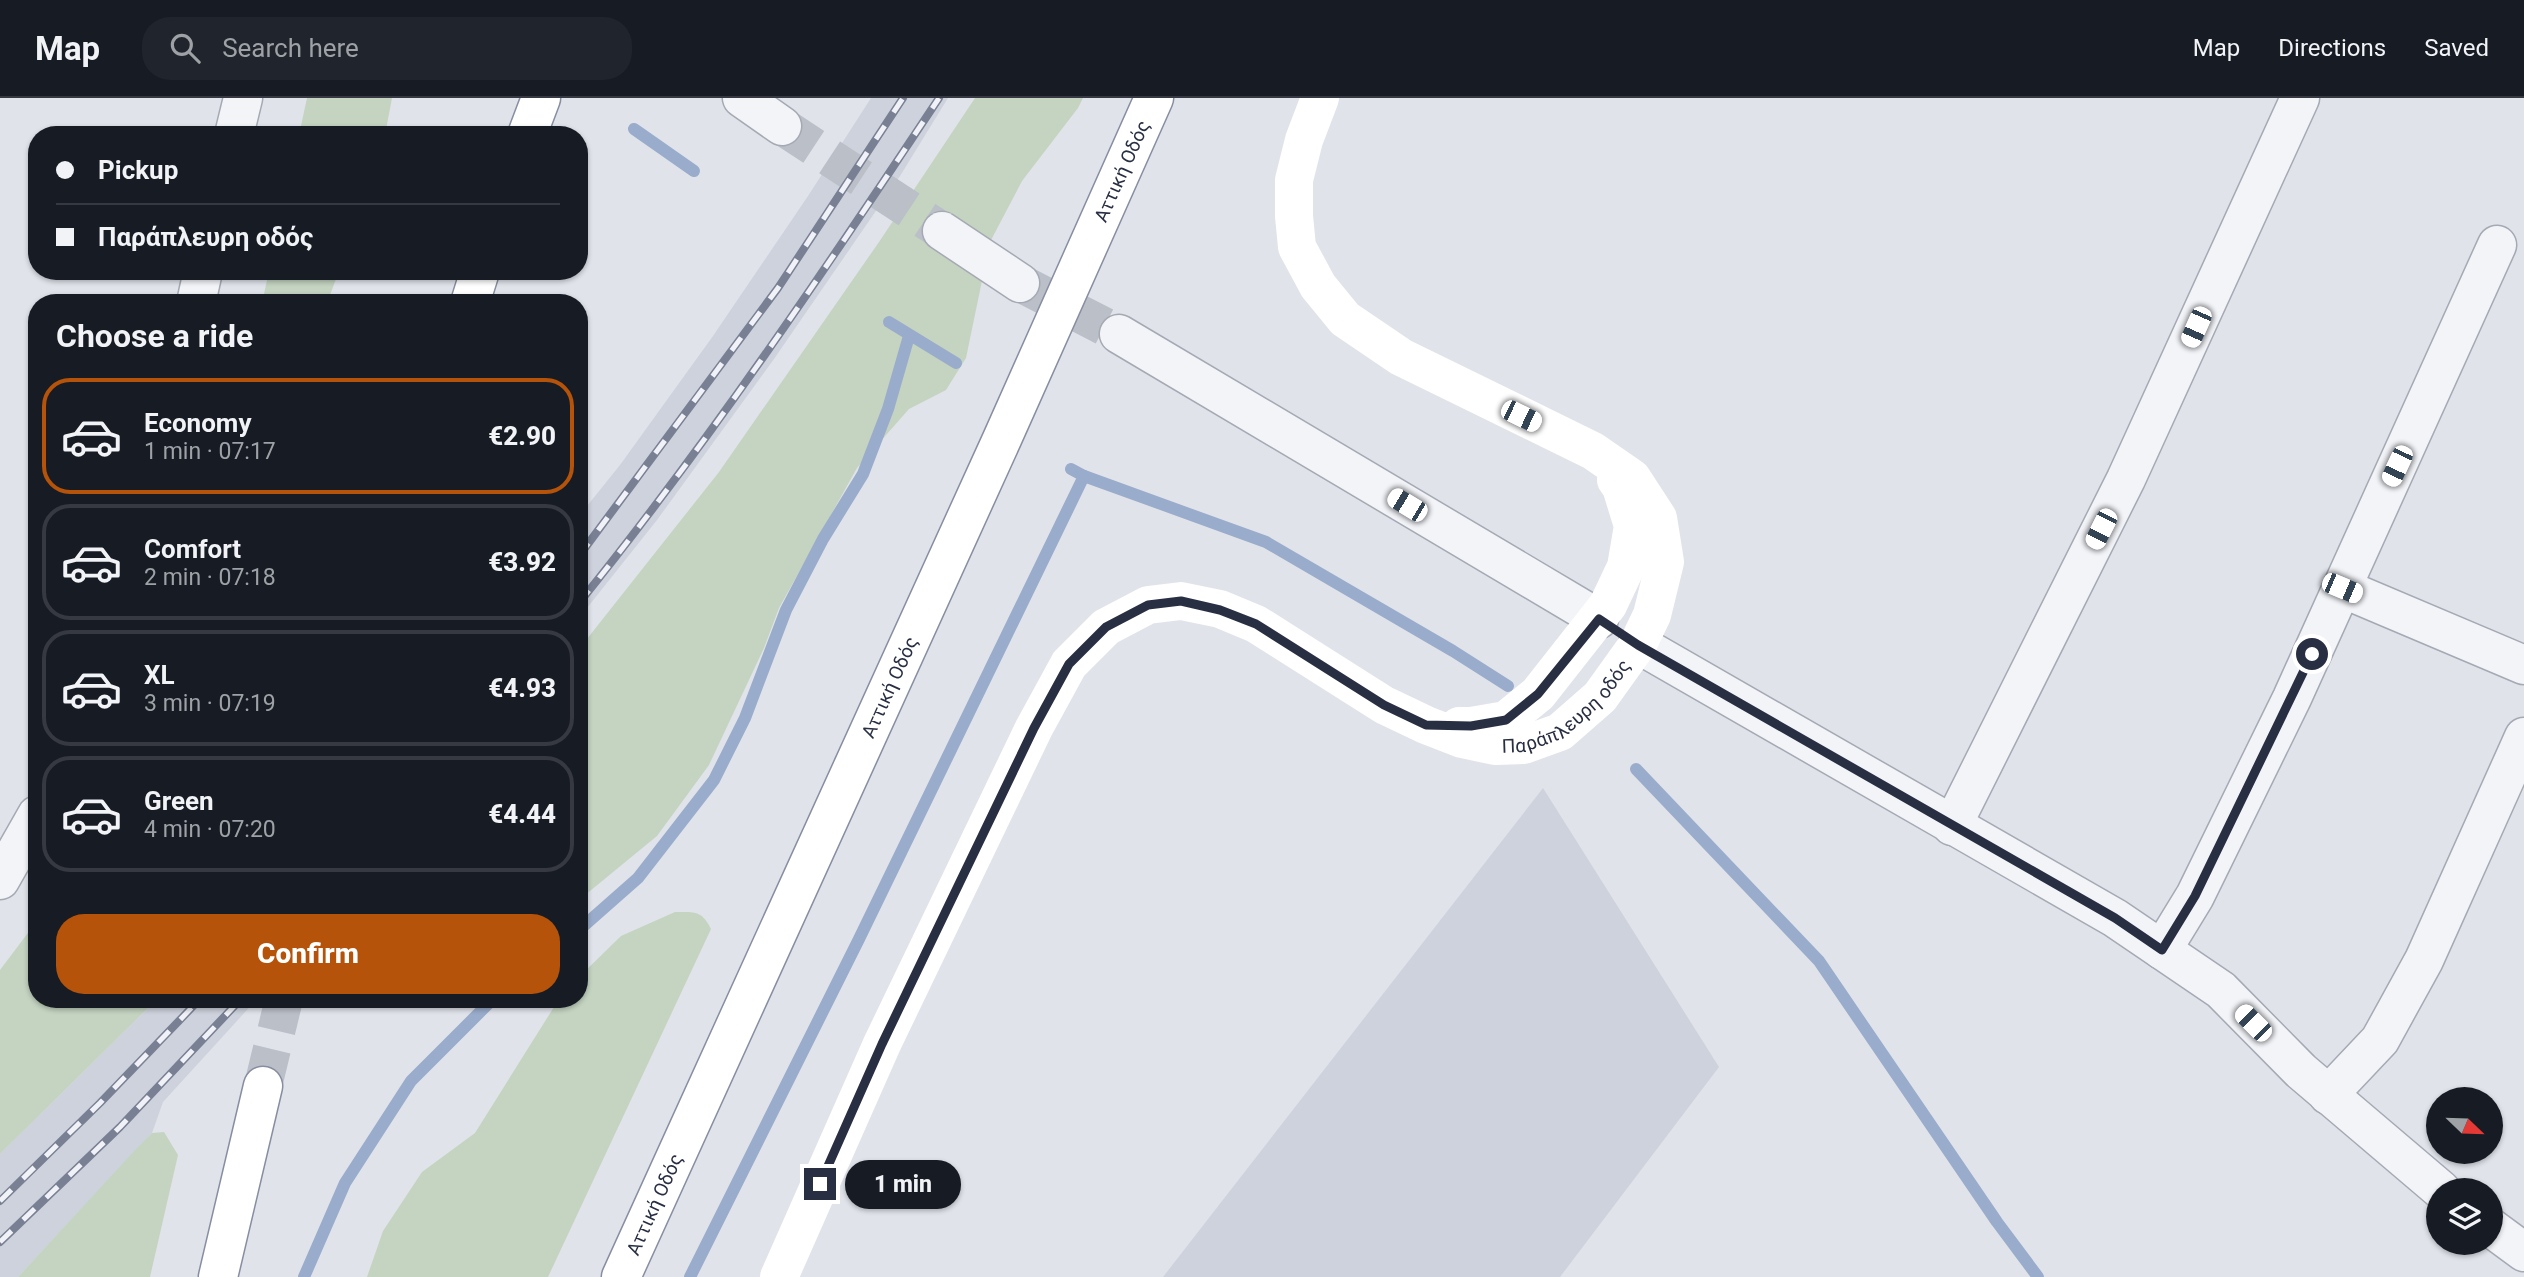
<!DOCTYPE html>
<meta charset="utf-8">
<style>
:root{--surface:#171b24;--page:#20242c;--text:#f1f3f6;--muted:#9ea1a6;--line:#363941;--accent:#b45309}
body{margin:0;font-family:Roboto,sans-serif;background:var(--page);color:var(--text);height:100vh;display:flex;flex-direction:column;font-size:26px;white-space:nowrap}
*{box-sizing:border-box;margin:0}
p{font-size:23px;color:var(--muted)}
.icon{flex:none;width:38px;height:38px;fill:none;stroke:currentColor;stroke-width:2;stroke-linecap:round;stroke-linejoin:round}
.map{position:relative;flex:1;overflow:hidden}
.details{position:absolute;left:28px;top:196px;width:560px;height:714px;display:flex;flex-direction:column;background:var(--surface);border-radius:28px;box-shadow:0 2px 5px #0004}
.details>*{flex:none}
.hud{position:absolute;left:28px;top:28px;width:560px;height:154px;border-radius:28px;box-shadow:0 2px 5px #0004;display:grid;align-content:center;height:154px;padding:0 28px;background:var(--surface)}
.needle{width:46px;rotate:113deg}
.controls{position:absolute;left:2426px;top:989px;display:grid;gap:14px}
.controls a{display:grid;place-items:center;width:77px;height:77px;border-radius:50%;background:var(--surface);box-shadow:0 2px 5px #0004;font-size:35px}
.end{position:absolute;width:32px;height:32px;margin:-16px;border:9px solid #282f42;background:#fff;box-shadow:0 0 0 4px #fff}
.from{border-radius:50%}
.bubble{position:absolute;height:49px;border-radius:24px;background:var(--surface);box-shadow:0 2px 5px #0004;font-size:23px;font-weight:800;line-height:49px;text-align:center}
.car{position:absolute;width:21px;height:42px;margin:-21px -10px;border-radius:9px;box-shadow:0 0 5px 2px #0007;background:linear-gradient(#fff 24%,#345 0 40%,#fff 0 76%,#345 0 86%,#fff 0)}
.hud b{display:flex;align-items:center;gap:24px;height:66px;font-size:26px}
.hud b+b{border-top:2px solid var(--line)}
.hud i{width:18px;height:18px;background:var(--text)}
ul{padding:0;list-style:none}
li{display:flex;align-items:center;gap:21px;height:116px;margin:0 14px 10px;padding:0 14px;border:4px solid var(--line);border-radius:28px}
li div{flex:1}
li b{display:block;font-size:26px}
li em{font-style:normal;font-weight:800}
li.active{border-color:var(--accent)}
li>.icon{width:63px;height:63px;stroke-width:1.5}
h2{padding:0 28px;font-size:32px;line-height:84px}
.action{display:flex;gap:14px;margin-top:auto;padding:14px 28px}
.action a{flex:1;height:80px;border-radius:28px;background:var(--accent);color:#fff;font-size:28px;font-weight:800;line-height:80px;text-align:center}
header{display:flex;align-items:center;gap:42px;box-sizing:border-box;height:98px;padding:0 35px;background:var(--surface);border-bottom:2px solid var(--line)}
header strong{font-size:33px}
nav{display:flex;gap:38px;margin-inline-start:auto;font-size:24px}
.search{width:490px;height:63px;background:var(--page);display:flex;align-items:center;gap:18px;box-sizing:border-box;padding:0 24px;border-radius:28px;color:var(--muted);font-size:26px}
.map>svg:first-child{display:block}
.built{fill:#ced2dc}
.green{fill:#c4d4c1}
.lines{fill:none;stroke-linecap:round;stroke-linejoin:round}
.stream{stroke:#9aaccb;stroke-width:12}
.street-tunnel{stroke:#bbbfc8;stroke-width:38;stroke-dasharray:38 19;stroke-linecap:butt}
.highway-tunnel{stroke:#bbbfc8;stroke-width:38;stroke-dasharray:38 19;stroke-linecap:butt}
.street-casing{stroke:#a5a9b4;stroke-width:41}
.highway-casing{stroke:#878ea1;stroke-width:41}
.street{stroke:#f3f4f8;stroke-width:38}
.secondary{stroke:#fff;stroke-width:38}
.highway{stroke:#fff;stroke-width:38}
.rail-casing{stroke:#798094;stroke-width:8}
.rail{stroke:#f0f2f7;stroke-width:5;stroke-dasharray:16;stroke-linecap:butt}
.route{stroke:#282f42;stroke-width:9}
.labels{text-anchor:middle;stroke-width:5;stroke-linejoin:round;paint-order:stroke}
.street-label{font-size:19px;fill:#282f42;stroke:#f0f2f7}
</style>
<header>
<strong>Map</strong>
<div class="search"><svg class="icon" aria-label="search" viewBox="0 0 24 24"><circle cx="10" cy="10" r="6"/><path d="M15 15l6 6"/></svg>Search here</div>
<nav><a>Map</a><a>Directions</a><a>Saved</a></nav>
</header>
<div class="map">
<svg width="2524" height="1179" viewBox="0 0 2524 1179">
<rect width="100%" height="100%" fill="#e0e3ea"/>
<!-- built -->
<g class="built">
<path d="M871,0H948L900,78L774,261L657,422L579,520V418L620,367L713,238L808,98Z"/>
<path d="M1543,690L1719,969L1560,1179H1163Z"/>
<path d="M157,901H257L163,1004L152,1035L18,1179H0V1056Z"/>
</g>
<!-- green -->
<g class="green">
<path d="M307,0H392L385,37H299Z"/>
<path d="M975,0H1083L1078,10L1022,83L990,144L966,260L946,292L909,311L857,370L779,510L764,550L709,667L657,738L579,802V551L719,374L879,144Z"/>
<path d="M269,173H339L327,205H262Z"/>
<path d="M675,814C694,814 702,812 711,831L548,1179H367L383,1133L422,1074L475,1035L559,901H579V879L621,838Z"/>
<path d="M37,823V901H157L0,1056V872Z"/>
<path d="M164,1034L178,1057L150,1179H18L138,1049L152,1035Z"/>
</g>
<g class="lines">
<!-- stream -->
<g class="stream">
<path d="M634,31L694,73"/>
<path d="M889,224L956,265"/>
<path d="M1084,378L1266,444L1453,553L1508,588"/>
<path d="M1636,671L1819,863L1997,1124L2038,1179"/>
<path d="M579,832L638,780L714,682L745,620L786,512L823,441L863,376L888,311L909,238"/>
<path d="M304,1179L345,1085L411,983L493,901"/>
<path d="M690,1179L859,841L1084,378L1071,371"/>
</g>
<!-- street-tunnel -->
<g class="street-tunnel">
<path d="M782,28L942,133"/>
<path d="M1020,185L1119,236"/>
</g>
<!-- highway-tunnel -->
<path class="highway-tunnel" d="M263,988L284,901"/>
<defs>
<g id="street">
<path d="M742,0L782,28"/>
<path d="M234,37L243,0"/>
<path d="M942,133L1020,185"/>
<path d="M196,205L203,173"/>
<path d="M1119,236L1599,521"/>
<path d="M2342,490L2524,567"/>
<path d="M1638,546L2115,820L2221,892L2301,973L2441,1092"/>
<path d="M1952,728L2126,381L2300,0"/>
<path d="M0,782L37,717"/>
<path d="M2162,852L2195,798L2292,600L2497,147"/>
<path d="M2328,997L2380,942L2424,862L2524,639"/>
<path d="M2490,1129L2524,1154"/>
</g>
<g id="highway">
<path d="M527,37L541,0"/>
<path d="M470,205L480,173"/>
<path d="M218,1179L263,988"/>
<path id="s2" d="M621,1179L1002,341L1154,0"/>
</g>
</defs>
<!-- street casing -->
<use href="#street" class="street-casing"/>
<!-- highway casing -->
<use href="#highway" class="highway-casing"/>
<!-- street -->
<use href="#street" class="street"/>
<!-- secondary -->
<g class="secondary">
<path d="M1459,628H1471L1506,622L1538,596L1608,507L1626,469L1633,428L1621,389L1616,382"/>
<path id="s1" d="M779,1179L882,946L1034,630L1069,566L1106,529L1148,507L1181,503L1220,511L1256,526L1384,607L1426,627L1462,641L1495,648L1524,647L1560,634L1600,599L1638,546L1652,517L1665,464L1658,420L1632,380L1593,353L1401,259L1345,221L1318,188L1297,149L1294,118V82L1304,42L1320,0"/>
</g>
<!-- highway -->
<use href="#highway" class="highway"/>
<defs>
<g id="rail">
<path d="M579,458L778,190L903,0"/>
<path d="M579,505C709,344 825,172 939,0"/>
<path d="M0,1103L100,1005L200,901"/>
<path d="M0,1144L120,1029L241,901"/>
</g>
</defs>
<!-- rail casing -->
<use href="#rail" class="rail-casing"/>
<!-- rail -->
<use href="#rail" class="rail"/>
</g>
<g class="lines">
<!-- route -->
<path class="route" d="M820,1086L882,946L1034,630L1069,566L1106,529L1148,507L1181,503L1220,512L1256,526L1384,607L1426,627L1471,628L1506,622L1538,596L1599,521L1638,547L2115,820L2162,852L2195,798L2312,556"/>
</g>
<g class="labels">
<!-- street labels -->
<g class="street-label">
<text dy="7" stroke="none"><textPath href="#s2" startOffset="1214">Αττική Οδός</textPath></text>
<text dy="7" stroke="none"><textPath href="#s2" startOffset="648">Αττική Οδός</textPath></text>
<text dy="7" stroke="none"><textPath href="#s1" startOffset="1246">Παράπλευρη οδός</textPath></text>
<text dy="7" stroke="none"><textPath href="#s2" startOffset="80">Αττική Οδός</textPath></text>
</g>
</g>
</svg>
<div class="controls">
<a><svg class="needle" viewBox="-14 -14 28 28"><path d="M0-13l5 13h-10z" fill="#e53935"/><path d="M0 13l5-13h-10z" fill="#9ea1a6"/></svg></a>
<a><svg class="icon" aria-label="layers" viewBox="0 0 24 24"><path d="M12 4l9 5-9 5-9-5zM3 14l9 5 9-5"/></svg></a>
</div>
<i class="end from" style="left:2312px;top:556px"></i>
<i class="end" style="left:820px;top:1086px"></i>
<div class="bubble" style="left:845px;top:1062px;width:116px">1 min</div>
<i class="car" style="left:2196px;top:229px;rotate:204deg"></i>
<i class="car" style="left:1521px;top:318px;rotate:116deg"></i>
<i class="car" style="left:2397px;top:368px;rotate:205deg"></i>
<i class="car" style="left:1407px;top:407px;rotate:301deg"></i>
<i class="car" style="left:2101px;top:431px;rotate:207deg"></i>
<i class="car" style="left:2342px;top:490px;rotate:113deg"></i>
<i class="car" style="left:2253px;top:925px;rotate:315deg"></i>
<div class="hud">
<b><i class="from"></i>Pickup</b>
<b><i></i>Παράπλευρη οδός</b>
</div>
<section class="details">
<h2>Choose a ride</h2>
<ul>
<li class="active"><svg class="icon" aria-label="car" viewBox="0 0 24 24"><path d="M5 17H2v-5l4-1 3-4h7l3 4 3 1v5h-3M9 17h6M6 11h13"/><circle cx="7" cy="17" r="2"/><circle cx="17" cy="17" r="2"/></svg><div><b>Economy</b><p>1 min · 07:17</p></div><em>€2.90</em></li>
<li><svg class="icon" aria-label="car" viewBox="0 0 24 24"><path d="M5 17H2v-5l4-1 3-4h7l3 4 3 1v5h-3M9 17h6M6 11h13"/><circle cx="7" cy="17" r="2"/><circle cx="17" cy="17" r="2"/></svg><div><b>Comfort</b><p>2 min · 07:18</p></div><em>€3.92</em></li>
<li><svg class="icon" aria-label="car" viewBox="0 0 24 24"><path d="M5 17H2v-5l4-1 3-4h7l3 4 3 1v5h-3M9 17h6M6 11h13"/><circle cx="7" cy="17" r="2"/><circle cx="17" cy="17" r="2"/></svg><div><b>XL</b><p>3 min · 07:19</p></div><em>€4.93</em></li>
<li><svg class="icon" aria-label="car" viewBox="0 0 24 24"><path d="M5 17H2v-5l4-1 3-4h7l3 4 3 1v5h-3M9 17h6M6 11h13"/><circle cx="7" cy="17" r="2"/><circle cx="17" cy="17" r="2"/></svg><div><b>Green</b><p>4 min · 07:20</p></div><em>€4.44</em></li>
</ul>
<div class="action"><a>Confirm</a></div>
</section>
</div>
